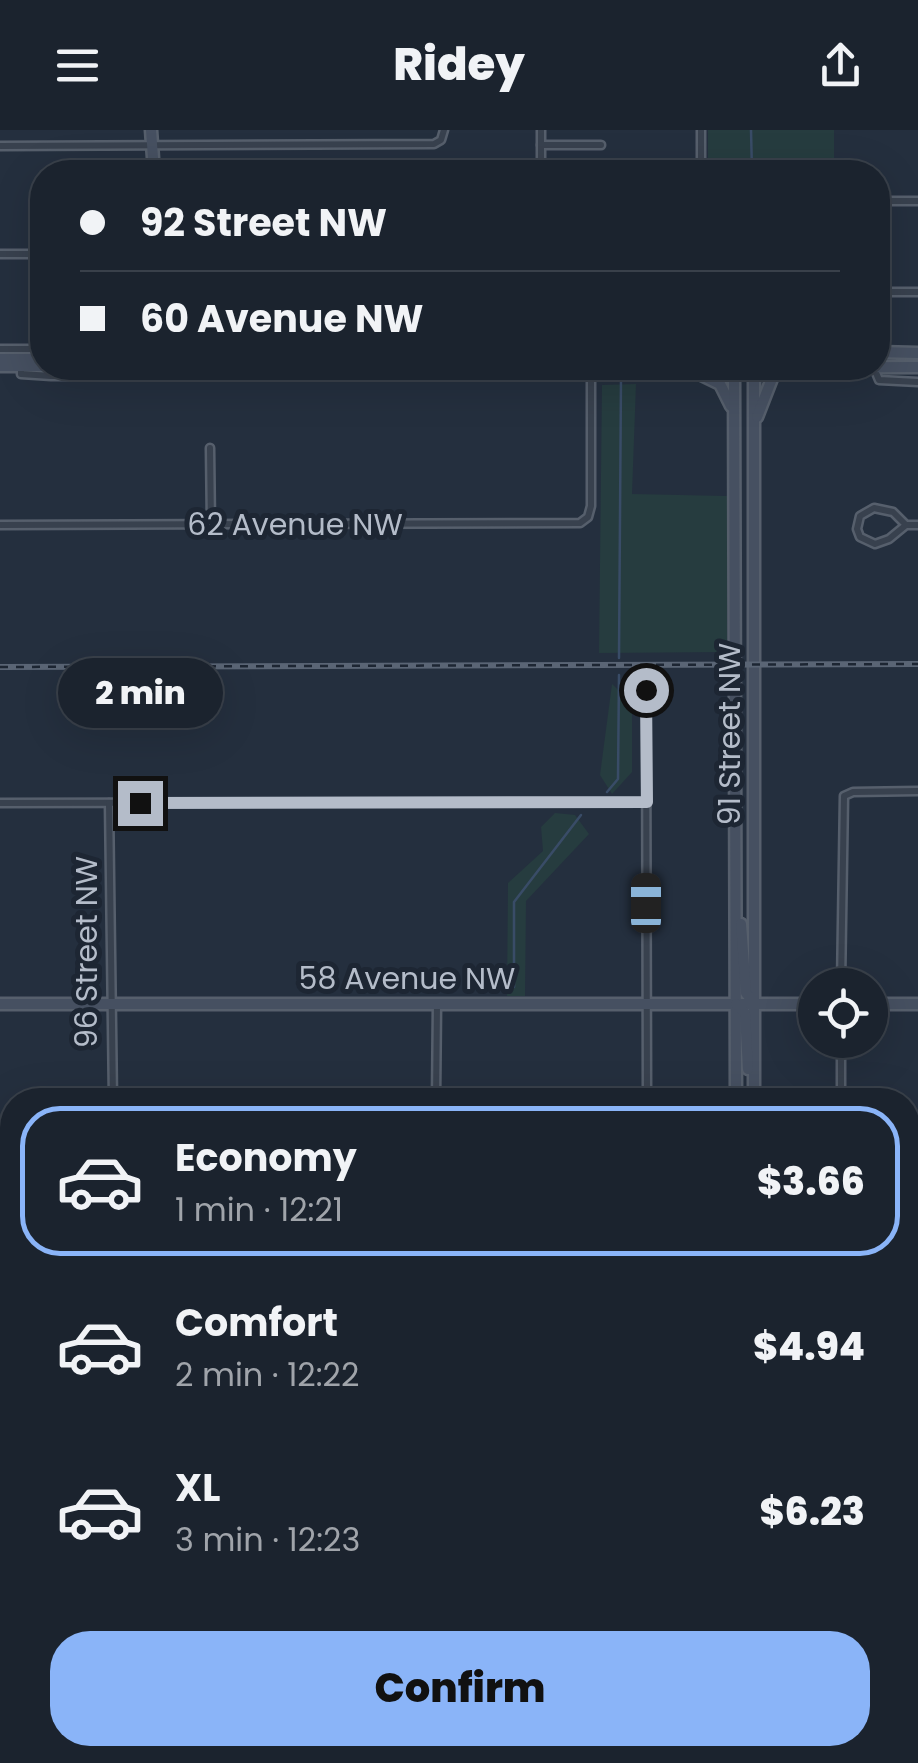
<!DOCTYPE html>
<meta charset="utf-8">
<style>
:root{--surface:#1b232e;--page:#242b36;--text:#f1f3f6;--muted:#a0a4aa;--line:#39404a;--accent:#8ab4f8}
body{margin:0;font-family:Poppins,sans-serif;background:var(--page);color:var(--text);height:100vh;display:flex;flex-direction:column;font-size:38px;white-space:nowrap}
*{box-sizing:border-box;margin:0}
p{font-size:32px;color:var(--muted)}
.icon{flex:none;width:55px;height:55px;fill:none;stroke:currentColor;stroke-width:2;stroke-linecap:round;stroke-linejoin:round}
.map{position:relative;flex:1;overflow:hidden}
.side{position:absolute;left:0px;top:958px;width:920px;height:678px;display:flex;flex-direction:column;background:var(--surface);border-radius:40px 40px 0 0;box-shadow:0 10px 40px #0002,0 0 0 2px var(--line)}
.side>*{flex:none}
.top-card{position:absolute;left:30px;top:30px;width:860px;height:220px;border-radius:40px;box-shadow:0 10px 40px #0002,0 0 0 2px var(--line);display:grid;align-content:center;height:220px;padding:0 50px;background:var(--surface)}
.controls{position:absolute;left:798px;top:838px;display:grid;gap:20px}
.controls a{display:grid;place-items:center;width:90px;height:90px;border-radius:50%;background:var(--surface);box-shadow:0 10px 40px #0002,0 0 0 2px var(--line);font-size:50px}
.end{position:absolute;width:45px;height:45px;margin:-22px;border:12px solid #b4bcc9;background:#111;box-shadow:0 0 0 5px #111}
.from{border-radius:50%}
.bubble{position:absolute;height:70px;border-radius:35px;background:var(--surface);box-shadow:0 10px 40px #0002,0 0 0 2px var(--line);font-size:32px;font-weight:800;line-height:70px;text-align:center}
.car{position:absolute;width:30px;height:60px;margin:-30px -15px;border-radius:12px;box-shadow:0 0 8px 2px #0007;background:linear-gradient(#222 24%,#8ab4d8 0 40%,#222 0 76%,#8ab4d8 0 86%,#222 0)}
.top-card b{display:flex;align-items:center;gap:35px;height:95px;font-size:38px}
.top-card b+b{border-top:2px solid var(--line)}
.top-card i{width:25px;height:25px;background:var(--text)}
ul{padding:18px 0 0;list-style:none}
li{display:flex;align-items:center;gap:30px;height:150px;margin:0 20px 15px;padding:0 30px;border:5px solid transparent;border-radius:40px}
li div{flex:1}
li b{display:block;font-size:38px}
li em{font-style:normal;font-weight:800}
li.active{border-color:var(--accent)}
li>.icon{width:90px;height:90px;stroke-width:1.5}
.action{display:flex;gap:20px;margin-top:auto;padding:20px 50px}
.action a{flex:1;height:115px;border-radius:40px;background:var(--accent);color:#111;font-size:40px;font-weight:800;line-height:115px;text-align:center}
header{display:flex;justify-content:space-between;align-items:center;height:130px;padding:0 50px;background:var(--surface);font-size:45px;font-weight:800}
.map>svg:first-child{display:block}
.green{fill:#263c3f}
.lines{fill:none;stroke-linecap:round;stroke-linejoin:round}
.stream{stroke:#394c67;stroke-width:2.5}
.street-casing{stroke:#565f6c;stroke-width:11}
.secondary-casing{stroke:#565f6c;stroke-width:15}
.street{stroke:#38414e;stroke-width:6}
.secondary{stroke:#465061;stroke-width:10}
.rail-casing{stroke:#5a6575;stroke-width:6}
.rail{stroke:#1d2633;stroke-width:2.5;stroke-dasharray:8;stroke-linecap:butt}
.route{stroke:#b4bcc9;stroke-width:12}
.labels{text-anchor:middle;stroke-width:10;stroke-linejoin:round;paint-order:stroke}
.street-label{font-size:30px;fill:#b4bcc9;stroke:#1d2633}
</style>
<header><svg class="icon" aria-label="menu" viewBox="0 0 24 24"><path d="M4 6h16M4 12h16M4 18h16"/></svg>Ridey<svg class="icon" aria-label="share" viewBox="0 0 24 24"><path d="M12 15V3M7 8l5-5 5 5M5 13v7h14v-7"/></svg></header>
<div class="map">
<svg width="918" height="1633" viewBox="0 0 918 1633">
<rect width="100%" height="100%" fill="#242f3e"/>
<!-- green -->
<g class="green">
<rect x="708" y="0" width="126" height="42"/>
<path d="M636,254L632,364L727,366V522L599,523L602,255Z"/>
<path d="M612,554L632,573V642L612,664L600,645Z"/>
<path d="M555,683L575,685L589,704L526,771L525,866H507L508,753L543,721L541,697Z"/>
</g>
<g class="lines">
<!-- stream -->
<g class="stream">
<path d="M751,0L752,42"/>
<path d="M619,528L621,247"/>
<path d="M607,662L618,649L619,545"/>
<path d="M514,857V772L581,685"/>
</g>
<defs>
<g id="street">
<path d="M541,15H601"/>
<path d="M0,16L434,14L441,10L444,0"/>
<path d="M541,42V0"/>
<path d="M701,42V0"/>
<path d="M878,71H918"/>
<path d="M0,124H42"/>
<path d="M878,162H918"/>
<path d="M0,219H42"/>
<path d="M21,236V244L51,246H591"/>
<path d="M874,238L879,250L918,252"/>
<path d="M210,318L211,395"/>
<path d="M0,395L580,393L588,387L591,376V238"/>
<path d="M906,395L889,409L875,414L860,407L857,399L860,386L874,378L893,382L906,395H918"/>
<path d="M646,559L647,970"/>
<path d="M0,673L647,672"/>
<path d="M109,673L113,970"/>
<path d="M841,855L844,666L853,662L918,661"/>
<path d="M841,910V970"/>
<path d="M436,970L437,874"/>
<path d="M908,1058H918"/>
<path d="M0,1108H12"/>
<path d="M0,1315L12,1318"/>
<path d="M541,1622V1633"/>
</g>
<g id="secondary">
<path d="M151,0L154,42"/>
<path d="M878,222L918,223"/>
<path d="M0,229H42"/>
<path d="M0,236H42"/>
<path d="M687,238L720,254L731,276"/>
<path d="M715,238L918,237"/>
<path d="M734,238L736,970"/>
<path d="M754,238V970"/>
<path d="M757,287L773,246L784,239"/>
<path d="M741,794L746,863L754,873"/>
<path d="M0,874H815"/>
<path d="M736,874L745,883L748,939"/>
<path d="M870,874H918"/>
<path d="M908,1492H918"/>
<path d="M0,1496H12"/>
<path d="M908,1505H918"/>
<path d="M737,1622V1633"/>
<path d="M754,1622L756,1633"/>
</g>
</defs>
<!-- street casing -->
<use href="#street" class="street-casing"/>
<!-- secondary casing -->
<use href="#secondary" class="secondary-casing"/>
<!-- street -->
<use href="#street" class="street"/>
<!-- secondary -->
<use href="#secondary" class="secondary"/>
<defs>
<g id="rail">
<path d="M0,537L918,534"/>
<path d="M908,1206H918"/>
</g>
</defs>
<!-- rail casing -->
<use href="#rail" class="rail-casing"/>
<!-- rail -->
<use href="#rail" class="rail"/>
</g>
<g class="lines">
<!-- route -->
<path class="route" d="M140,673L647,672L646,560"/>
</g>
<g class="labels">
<!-- street labels -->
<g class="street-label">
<text x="295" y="405">62 Avenue NW</text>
<text transform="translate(730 604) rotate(-90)" y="10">91 Street NW</text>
<text transform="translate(87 822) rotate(-90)" y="10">96 Street NW</text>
<text x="407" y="859">58 Avenue NW</text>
</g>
</g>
</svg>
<div class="controls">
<a><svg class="icon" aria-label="locate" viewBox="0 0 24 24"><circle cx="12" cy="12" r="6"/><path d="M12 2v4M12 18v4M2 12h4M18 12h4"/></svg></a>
</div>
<i class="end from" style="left:646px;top:560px"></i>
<i class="end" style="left:140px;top:673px"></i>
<div class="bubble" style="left:58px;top:528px;width:165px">2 min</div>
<i class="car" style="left:646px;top:773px;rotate:0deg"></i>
<div class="top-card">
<b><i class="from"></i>92 Street NW</b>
<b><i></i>60 Avenue NW</b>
</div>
<section class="side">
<ul>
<li class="active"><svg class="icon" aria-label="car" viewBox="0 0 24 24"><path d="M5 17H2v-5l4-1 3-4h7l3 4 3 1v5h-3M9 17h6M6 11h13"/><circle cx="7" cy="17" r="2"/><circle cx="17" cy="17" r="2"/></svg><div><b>Economy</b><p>1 min · 12:21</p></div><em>$3.66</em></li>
<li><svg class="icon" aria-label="car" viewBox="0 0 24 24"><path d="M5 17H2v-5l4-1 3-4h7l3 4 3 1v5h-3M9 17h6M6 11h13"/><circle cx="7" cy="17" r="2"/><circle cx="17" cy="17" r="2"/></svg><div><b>Comfort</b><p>2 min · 12:22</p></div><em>$4.94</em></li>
<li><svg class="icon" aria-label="car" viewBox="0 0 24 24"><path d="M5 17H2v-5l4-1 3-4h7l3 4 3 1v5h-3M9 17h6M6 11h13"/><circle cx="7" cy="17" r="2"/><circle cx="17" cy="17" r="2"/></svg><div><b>XL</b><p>3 min · 12:23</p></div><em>$6.23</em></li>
</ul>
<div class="action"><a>Confirm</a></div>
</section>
</div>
